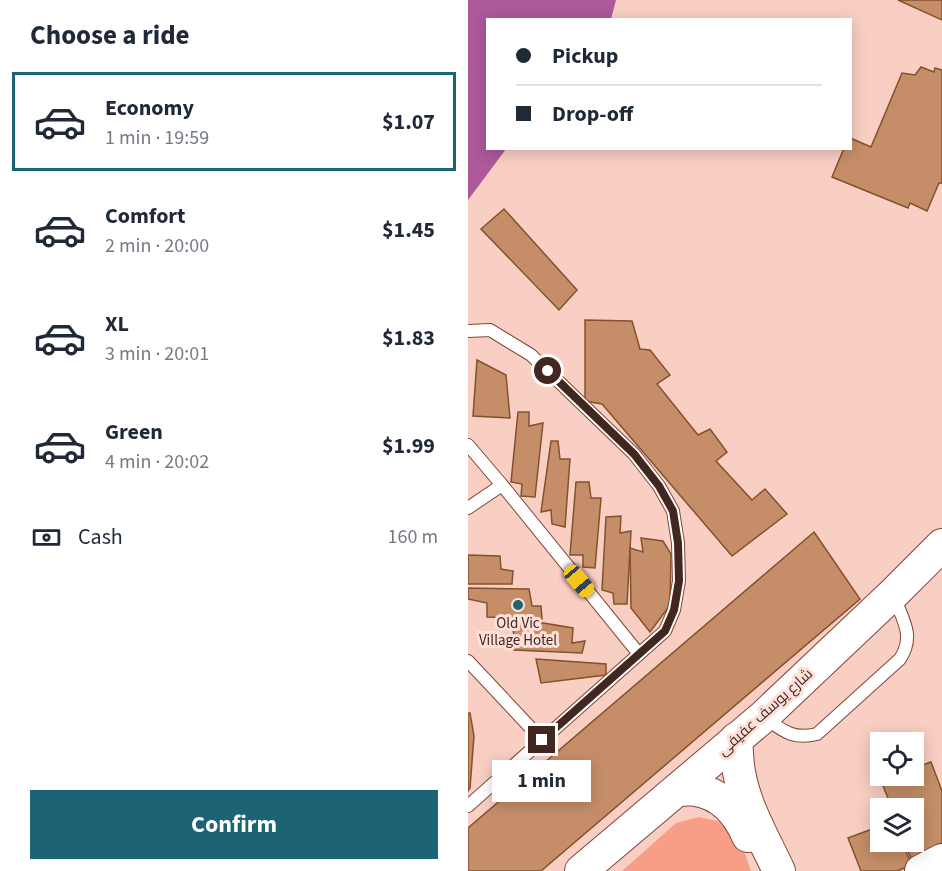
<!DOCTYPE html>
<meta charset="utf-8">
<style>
:root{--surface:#fff;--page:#f2f2f3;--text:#1f2937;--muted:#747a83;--line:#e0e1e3;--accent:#1c6373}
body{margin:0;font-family:"Source Sans 3",Cairo,sans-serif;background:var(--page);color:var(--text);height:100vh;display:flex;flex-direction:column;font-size:22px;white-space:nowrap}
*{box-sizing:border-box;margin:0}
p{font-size:20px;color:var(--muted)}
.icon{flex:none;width:33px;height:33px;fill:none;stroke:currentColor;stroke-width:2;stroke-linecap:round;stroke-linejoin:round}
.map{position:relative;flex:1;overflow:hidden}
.side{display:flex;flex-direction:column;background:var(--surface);width:468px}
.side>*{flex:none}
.guide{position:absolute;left:18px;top:18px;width:366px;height:132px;border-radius:0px;box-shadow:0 3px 15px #0003;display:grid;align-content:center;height:132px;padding:0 30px;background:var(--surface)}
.controls{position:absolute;left:402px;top:732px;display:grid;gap:12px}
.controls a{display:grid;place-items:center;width:54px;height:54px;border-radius:0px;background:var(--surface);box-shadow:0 3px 15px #0003;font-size:30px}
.end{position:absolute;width:27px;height:27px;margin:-14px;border:8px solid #422720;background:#fff;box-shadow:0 0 0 3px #fff}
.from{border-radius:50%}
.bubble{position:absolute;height:42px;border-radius:0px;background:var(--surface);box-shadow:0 3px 15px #0003;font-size:20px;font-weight:700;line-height:42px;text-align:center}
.car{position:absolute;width:18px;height:36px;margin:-18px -9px;border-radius:8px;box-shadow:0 0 4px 2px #0007;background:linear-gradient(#f5c518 24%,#345 0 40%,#f5c518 0 76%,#345 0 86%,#f5c518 0)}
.guide b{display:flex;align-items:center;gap:21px;height:57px;font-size:22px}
.guide b+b{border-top:2px solid var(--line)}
.guide i{width:15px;height:15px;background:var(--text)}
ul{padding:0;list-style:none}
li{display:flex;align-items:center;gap:18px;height:99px;margin:0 12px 9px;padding:0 18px;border:3px solid transparent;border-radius:0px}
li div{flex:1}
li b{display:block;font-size:22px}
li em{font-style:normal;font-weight:700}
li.selected{border-color:var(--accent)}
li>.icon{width:54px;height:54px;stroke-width:1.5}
h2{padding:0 30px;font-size:27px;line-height:72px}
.pay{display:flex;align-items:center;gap:15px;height:66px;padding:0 30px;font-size:22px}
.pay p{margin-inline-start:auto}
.primary-button{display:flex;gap:12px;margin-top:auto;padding:12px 30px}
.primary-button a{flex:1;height:69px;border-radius:0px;background:var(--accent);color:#fff;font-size:24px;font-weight:700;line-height:69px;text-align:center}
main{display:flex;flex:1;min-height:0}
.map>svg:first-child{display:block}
.green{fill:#f99e86}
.water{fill:#ad599c}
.building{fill:#c58e68;stroke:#83512c;stroke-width:1.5}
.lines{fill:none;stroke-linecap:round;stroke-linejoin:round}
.lane-casing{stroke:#814637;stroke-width:14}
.secondary-casing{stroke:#814637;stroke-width:34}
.lane{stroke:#fff;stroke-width:12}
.secondary{stroke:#fff;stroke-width:32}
.route{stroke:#422720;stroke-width:8}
.poi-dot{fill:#1c6373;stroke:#fde0d8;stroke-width:2}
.labels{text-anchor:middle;stroke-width:6;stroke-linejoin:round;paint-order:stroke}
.poi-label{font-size:15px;fill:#422720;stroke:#fde0d8}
.street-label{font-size:15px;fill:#422720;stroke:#fde0d8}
</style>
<main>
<section class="side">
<h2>Choose a ride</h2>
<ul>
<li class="selected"><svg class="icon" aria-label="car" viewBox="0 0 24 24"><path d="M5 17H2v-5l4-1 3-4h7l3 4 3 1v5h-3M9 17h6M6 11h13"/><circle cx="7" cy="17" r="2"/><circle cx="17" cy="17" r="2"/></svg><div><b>Economy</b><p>1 min · 19:59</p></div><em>$1.07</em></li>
<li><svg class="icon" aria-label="car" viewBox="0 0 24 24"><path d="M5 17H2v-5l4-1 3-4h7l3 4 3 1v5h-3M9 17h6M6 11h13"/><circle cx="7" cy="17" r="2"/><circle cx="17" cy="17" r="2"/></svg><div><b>Comfort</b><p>2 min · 20:00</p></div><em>$1.45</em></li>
<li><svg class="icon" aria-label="car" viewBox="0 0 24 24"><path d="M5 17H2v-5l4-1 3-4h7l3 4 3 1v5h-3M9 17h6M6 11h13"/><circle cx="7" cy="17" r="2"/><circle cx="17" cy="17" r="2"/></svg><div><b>XL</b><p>3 min · 20:01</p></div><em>$1.83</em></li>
<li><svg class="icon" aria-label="car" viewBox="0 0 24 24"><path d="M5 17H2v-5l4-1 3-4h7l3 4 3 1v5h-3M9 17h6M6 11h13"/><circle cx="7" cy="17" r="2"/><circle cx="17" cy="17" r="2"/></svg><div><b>Green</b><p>4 min · 20:02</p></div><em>$1.99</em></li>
</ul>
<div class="pay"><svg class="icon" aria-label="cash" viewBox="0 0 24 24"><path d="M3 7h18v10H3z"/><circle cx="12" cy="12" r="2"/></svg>Cash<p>160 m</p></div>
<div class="primary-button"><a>Confirm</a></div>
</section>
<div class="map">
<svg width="474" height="871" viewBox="0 0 474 871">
<rect width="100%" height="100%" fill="#f9cfc3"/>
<!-- green -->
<path class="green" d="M231,817C238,819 248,820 254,823C271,832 277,854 283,871H154L208,823Z"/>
<!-- water -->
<path class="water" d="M0,0H148L143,19L20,20V148L38,149L0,200Z"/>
<!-- building -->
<g class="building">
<path d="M430,0H474V20Z"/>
<path d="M453,67L466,72L467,68L474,70V183H471L459,211L442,203L440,208L364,177L376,148H382V138L403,147L434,73L447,75Z"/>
<path d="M36,209L109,290L91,310L13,229Z"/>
<path d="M117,320L164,321L172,349L182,350L202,375L189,384L230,435L242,429L259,452L248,461L284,500L297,489L319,514L264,556L134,404L117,401Z"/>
<path d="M9,360L38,375L42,418L5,416Z"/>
<path d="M50,412H61V426L75,423L67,497L53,496L54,484L43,482Z"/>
<path d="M83,441H90L92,459H102L97,527L84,524L83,510L73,512Z"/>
<path d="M108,482H121L123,498H133L127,568L115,567V555H102Z"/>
<path d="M153,516L152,533L163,531L159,604H146L145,593L134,590L138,517Z"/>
<path d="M346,532L392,599L73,871H0V828Z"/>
<path d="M173,538L195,541L203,554L202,605L182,632L163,608L162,548L175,552Z"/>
<path d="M0,555L32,556L33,569L45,571L44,584H0Z"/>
<path d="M0,588L61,589L64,606H73L74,619L19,617V603L0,599Z"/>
<path d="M45,618L105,628L104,643L117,641L114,653L46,650Z"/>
<path d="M68,659L138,664V675L73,683Z"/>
<path d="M0,713H2L6,736L2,788L0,791Z"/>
<path d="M463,762L474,791V849L444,861L437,842H446V808H424L413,781L427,776H446V768Z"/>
<path d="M412,826V842H434L444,865L429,871H393L380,838Z"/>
</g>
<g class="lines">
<defs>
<g id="lane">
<path d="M0,331L22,330L63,355L166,454L191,486L205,511L210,543L211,581L206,610L197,631L0,806"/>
<path d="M0,445L34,485L171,654"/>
<path d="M0,508L34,485"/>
<path d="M0,661L74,740"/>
<path d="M296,717C315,731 325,740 349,734L432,659C447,636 435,620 426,597"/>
</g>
<g id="secondary">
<path d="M268,739C269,750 269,761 271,772C277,807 296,839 311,871"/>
<path d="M209,790C215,790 222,789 228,790C254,794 270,813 280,836"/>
<path d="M113,871L295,717L425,594L474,545"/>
<path d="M453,871L474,860"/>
</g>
</defs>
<!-- lane casing -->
<use href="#lane" class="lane-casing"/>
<!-- secondary casing -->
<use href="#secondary" class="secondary-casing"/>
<!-- lane -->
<use href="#lane" class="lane"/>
<!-- secondary -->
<use href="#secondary" class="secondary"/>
</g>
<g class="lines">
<!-- route -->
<path class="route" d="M74,740L197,631L206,610L211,581L210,543L205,511L191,486L166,454L80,371"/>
</g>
<!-- markers -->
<circle class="poi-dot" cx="50" cy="605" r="6"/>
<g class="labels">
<!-- poi labels -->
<g class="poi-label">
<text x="50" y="628">Old Vic<tspan x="50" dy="17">Village Hotel</tspan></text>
</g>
<!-- street labels -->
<g class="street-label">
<text transform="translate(297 712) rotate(-42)" y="5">شارع يوسف عفيفى</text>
</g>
</g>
</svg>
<div class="controls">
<a><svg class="icon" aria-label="locate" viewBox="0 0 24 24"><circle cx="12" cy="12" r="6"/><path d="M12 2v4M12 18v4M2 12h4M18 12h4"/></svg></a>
<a><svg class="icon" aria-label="layers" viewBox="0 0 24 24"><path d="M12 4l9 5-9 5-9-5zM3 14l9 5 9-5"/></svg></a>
</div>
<i class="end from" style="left:80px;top:371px"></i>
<i class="end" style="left:74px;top:740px"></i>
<div class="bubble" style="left:24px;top:760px;width:99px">1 min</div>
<i class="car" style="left:111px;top:581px;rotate:140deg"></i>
<div class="guide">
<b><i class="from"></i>Pickup</b>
<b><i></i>Drop-off</b>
</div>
</div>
</main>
